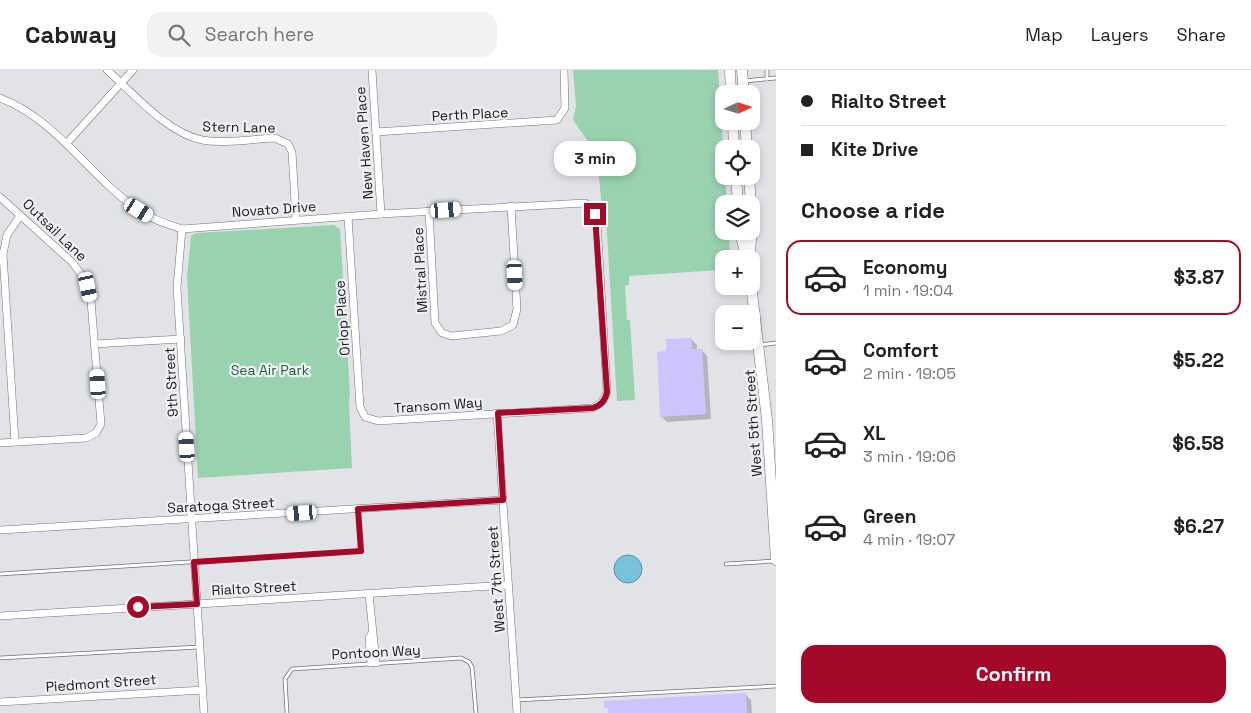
<!DOCTYPE html>
<meta charset="utf-8">
<style>
:root{--surface:#fff;--page:#f2f2f2;--text:#222;--muted:#767676;--line:#e0e0e0;--accent:#a50929}
body{margin:0;font-family:"Space Grotesk",sans-serif;background:var(--page);color:var(--text);height:100vh;display:flex;flex-direction:column;font-size:19px;white-space:nowrap}
*{box-sizing:border-box;margin:0}
p{font-size:16px;color:var(--muted)}
.icon{flex:none;width:28px;height:28px;fill:none;stroke:currentColor;stroke-width:2;stroke-linecap:round;stroke-linejoin:round}
.map{position:relative;flex:1;overflow:hidden}
.drawer{display:flex;flex-direction:column;background:var(--surface);width:475px}
.drawer>*{flex:none}
.hud{display:grid;align-content:center;height:110px;padding:0 25px;background:var(--surface)}
.needle{width:32px;rotate:86deg}
.fabs{position:absolute;left:715px;top:15px;display:grid;gap:10px}
.fabs a{display:grid;place-items:center;width:45px;height:45px;border-radius:10px;background:var(--surface);box-shadow:0 2px 8px #0003;font-size:25px}
.end{position:absolute;width:22px;height:22px;margin:-11px;border:6px solid #a50929;background:#fff;box-shadow:0 0 0 2px #fff}
.from{border-radius:50%}
.bubble{position:absolute;height:35px;border-radius:15px;background:var(--surface);box-shadow:0 2px 8px #0003;font-size:16px;font-weight:700;line-height:35px;text-align:center}
.car{position:absolute;width:15px;height:30px;margin:-15px -8px;border-radius:6px;box-shadow:0 0 4px 1px #0007;background:linear-gradient(#fff 24%,#345 0 40%,#fff 0 76%,#345 0 86%,#fff 0)}
.hud b{display:flex;align-items:center;gap:18px;height:48px;font-size:19px}
.hud b+b{border-top:1px solid var(--line)}
.hud i{width:12px;height:12px;background:var(--text)}
ul{padding:0;list-style:none}
li{display:flex;align-items:center;gap:15px;height:75px;margin:0 10px 8px;padding:0 15px;border:2px solid transparent;border-radius:15px}
li div{flex:1}
li b{display:block;font-size:19px}
li em{font-style:normal;font-weight:700}
li.current{border-color:var(--accent)}
li>.icon{width:45px;height:45px;stroke-width:1.5}
h2{padding:0 25px;font-size:22px;line-height:60px}
.action{display:flex;gap:10px;margin-top:auto;padding:10px 25px}
.action a{flex:1;height:58px;border-radius:15px;background:var(--accent);color:#fff;font-size:20px;font-weight:700;line-height:58px;text-align:center}
header{display:flex;align-items:center;gap:30px;box-sizing:border-box;height:70px;padding:0 25px;background:var(--surface);border-bottom:1px solid var(--line)}
header strong{font-size:24px}
nav{display:flex;gap:28px;margin-inline-start:auto;font-size:18px}
.search{width:350px;height:45px;background:var(--page);display:flex;align-items:center;gap:12px;box-sizing:border-box;padding:0 18px;border-radius:15px;color:var(--muted);font-size:19px}
main{display:flex;flex:1;min-height:0}
.map>svg:first-child{display:block}
.green{fill:#99d2af}
.water{fill:#78c3db;stroke:#5b90a1}
.shadow{fill:#0003}
.building{fill:#cfc3fe}
.lines{fill:none;stroke-linecap:round;stroke-linejoin:round}
.lane-casing{stroke:#717175;stroke-width:4.5}
.street-casing{stroke:#717175;stroke-width:8}
.secondary-casing{stroke:#717175;stroke-width:11}
.lane{stroke:#fff;stroke-width:3}
.street{stroke:#fff;stroke-width:7}
.secondary{stroke:#fff;stroke-width:10}
.route{stroke:#a50929;stroke-width:6}
.labels{text-anchor:middle;stroke-width:4.5;stroke-linejoin:round;paint-order:stroke}
.street-label{font-size:14px;fill:#18181a;stroke:#f0f0f4}
.park-label{font-size:14px;fill:#1d623f;stroke:#f0f0f4}
</style>
<header>
<strong>Cabway</strong>
<div class="search"><svg class="icon" aria-label="search" viewBox="0 0 24 24"><circle cx="10" cy="10" r="6"/><path d="M15 15l6 6"/></svg>Search here</div>
<nav><a>Map</a><a>Layers</a><a>Share</a></nav>
</header>
<main>
<div class="map">
<svg width="776" height="643" viewBox="0 0 776 643">
<rect width="100%" height="100%" fill="#e2e3e7"/>
<!-- green -->
<g class="green">
<path d="M573,0H718L727,134H724V161H729L730,189H724V214H722L720,200L629,206V215L625,216L627,250H630L635,330L617,331L606,145L601,129L597,84L573,50L576,36Z"/>
<path d="M334,155L340,159L350,324L349,333L352,398L198,408L187,207L191,166L196,163Z"/>
</g>
<!-- water -->
<circle class="water" cx="628" cy="499" r="14"/>
<!-- shadow -->
<g class="shadow">
<path d="M691,269L697,275V280H702L707,286L711,349L667,352L661,346L668,282Z"/>
<path d="M745,624L751,630L752,643H609V638L605,637Z"/>
</g>
<!-- building -->
<g class="building">
<path d="M692,268V279H702L706,344L660,347L657,282L666,281V269Z"/>
<path d="M746,623L747,643H608V638H604V631Z"/>
</g>
<g class="lines">
<defs>
<g id="lane">
<path d="M767,0V9"/>
<path d="M744,11L776,8"/>
<path d="M760,275L776,273"/>
<path d="M726,494L775,491"/>
<path d="M0,504L361,481L358,440"/>
<path d="M0,588L199,577"/>
<path d="M517,630L776,616"/>
<path d="M287,643L285,609L292,599L461,588L469,592L472,597L476,643"/>
</g>
<g id="street">
<path d="M107,0C133,23 167,63 202,70C225,74 251,69 275,68L288,74L292,82L296,149"/>
<path d="M372,0L381,144"/>
<path d="M0,28C58,50 90,108 140,141C153,150 167,154 182,159L381,144L585,133L592,138L597,152L607,322L602,332L593,338L378,351L365,347L360,337L348,146"/>
<path d="M376,62L557,50L565,38L564,0"/>
<path d="M66,74L133,0"/>
<path d="M0,127L72,192L86,211L91,231L101,354L96,363L86,368L0,373"/>
<path d="M429,141L435,253L442,263L452,266L501,261L513,255L517,239L511,136"/>
<path d="M182,159L177,218L204,643"/>
<path d="M94,274L181,269"/>
<path d="M497,343L517,643"/>
<path d="M15,372L3,184L7,165L20,146"/>
<path d="M0,460L503,430"/>
<path d="M369,524L376,593"/>
<path d="M0,546L508,515"/>
<path d="M371,593L369,568L372,563"/>
<path d="M0,632L203,620"/>
</g>
<g id="secondary">
<path d="M730,0L731,24"/>
<path d="M742,0L744,24"/>
<path d="M733,51L734,79"/>
<path d="M745,51L747,79"/>
<path d="M736,106L738,134"/>
<path d="M749,106L751,134"/>
<path d="M740,161L746,187"/>
<path d="M749,189L752,161L751,146"/>
<path d="M751,214L767,350L776,490"/>
</g>
</defs>
<!-- lane casing -->
<use href="#lane" class="lane-casing"/>
<!-- street casing -->
<use href="#street" class="street-casing"/>
<!-- secondary casing -->
<use href="#secondary" class="secondary-casing"/>
<!-- lane -->
<use href="#lane" class="lane"/>
<!-- street -->
<use href="#street" class="street"/>
<!-- secondary -->
<use href="#secondary" class="secondary"/>
</g>
<g class="lines">
<!-- route -->
<path class="route" d="M138,537L197,534L194,492L361,481L358,439L503,430L498,343L593,338C601,335 605,331 607,322L595,144"/>
</g>
<g class="labels">
<!-- street labels -->
<g class="street-label">
<text transform="translate(470 44) rotate(-3)" y="5">Perth Place</text>
<text transform="translate(239 57) rotate(1)" y="5">Stern Lane</text>
<text transform="translate(364 73) rotate(-94)" y="5">New Haven Place</text>
<text transform="translate(274 139) rotate(-4)" y="5">Novato Drive</text>
<text transform="translate(55 160) rotate(44)" y="5">Outsail Lane</text>
<text transform="translate(420 200) rotate(-93)" y="5">Mistral Place</text>
<text transform="translate(342 248) rotate(-94)" y="5">Orlop Place</text>
<text transform="translate(171 312) rotate(-93)" y="5">9th Street</text>
<text transform="translate(438 335) rotate(-4)" y="5">Transom Way</text>
<text transform="translate(753 353) rotate(-94)" y="5">West 5th Street</text>
<text transform="translate(221 435) rotate(-3)" y="5">Saratoga Street</text>
<text transform="translate(496 509) rotate(-94)" y="5">West 7th Street</text>
<text transform="translate(254 518) rotate(-3)" y="5">Rialto Street</text>
<text transform="translate(376 582) rotate(-3)" y="5">Pontoon Way</text>
<text transform="translate(101 613) rotate(-4)" y="5">Piedmont Street</text>
</g>
<!-- park labels -->
<g class="park-label">
<text x="270" y="305">Sea Air Park</text>
</g>
</g>
</svg>
<div class="fabs">
<a><svg class="needle" viewBox="-14 -14 28 28"><path d="M0-13l5 13h-10z" fill="#e53935"/><path d="M0 13l5-13h-10z" fill="#767676"/></svg></a>
<a><svg class="icon" aria-label="locate" viewBox="0 0 24 24"><circle cx="12" cy="12" r="6"/><path d="M12 2v4M12 18v4M2 12h4M18 12h4"/></svg></a>
<a><svg class="icon" aria-label="layers" viewBox="0 0 24 24"><path d="M12 4l9 5-9 5-9-5zM3 14l9 5 9-5"/></svg></a>
<a>+</a>
<a>−</a>
</div>
<i class="end from" style="left:138px;top:537px"></i>
<i class="end" style="left:595px;top:144px"></i>
<div class="bubble" style="left:554px;top:71px;width:82px">3 min</div>
<i class="car" style="left:139px;top:140px;rotate:121deg"></i>
<i class="car" style="left:446px;top:140px;rotate:86deg"></i>
<i class="car" style="left:515px;top:205px;rotate:177deg"></i>
<i class="car" style="left:88px;top:217px;rotate:168deg"></i>
<i class="car" style="left:98px;top:314px;rotate:356deg"></i>
<i class="car" style="left:187px;top:377px;rotate:356deg"></i>
<i class="car" style="left:302px;top:443px;rotate:266deg"></i>
</div>
<section class="drawer">
<div class="hud">
<b><i class="from"></i>Rialto Street</b>
<b><i></i>Kite Drive</b>
</div>
<h2>Choose a ride</h2>
<ul>
<li class="current"><svg class="icon" aria-label="car" viewBox="0 0 24 24"><path d="M5 17H2v-5l4-1 3-4h7l3 4 3 1v5h-3M9 17h6M6 11h13"/><circle cx="7" cy="17" r="2"/><circle cx="17" cy="17" r="2"/></svg><div><b>Economy</b><p>1 min · 19:04</p></div><em>$3.87</em></li>
<li><svg class="icon" aria-label="car" viewBox="0 0 24 24"><path d="M5 17H2v-5l4-1 3-4h7l3 4 3 1v5h-3M9 17h6M6 11h13"/><circle cx="7" cy="17" r="2"/><circle cx="17" cy="17" r="2"/></svg><div><b>Comfort</b><p>2 min · 19:05</p></div><em>$5.22</em></li>
<li><svg class="icon" aria-label="car" viewBox="0 0 24 24"><path d="M5 17H2v-5l4-1 3-4h7l3 4 3 1v5h-3M9 17h6M6 11h13"/><circle cx="7" cy="17" r="2"/><circle cx="17" cy="17" r="2"/></svg><div><b>XL</b><p>3 min · 19:06</p></div><em>$6.58</em></li>
<li><svg class="icon" aria-label="car" viewBox="0 0 24 24"><path d="M5 17H2v-5l4-1 3-4h7l3 4 3 1v5h-3M9 17h6M6 11h13"/><circle cx="7" cy="17" r="2"/><circle cx="17" cy="17" r="2"/></svg><div><b>Green</b><p>4 min · 19:07</p></div><em>$6.27</em></li>
</ul>
<div class="action"><a>Confirm</a></div>
</section>
</main>
